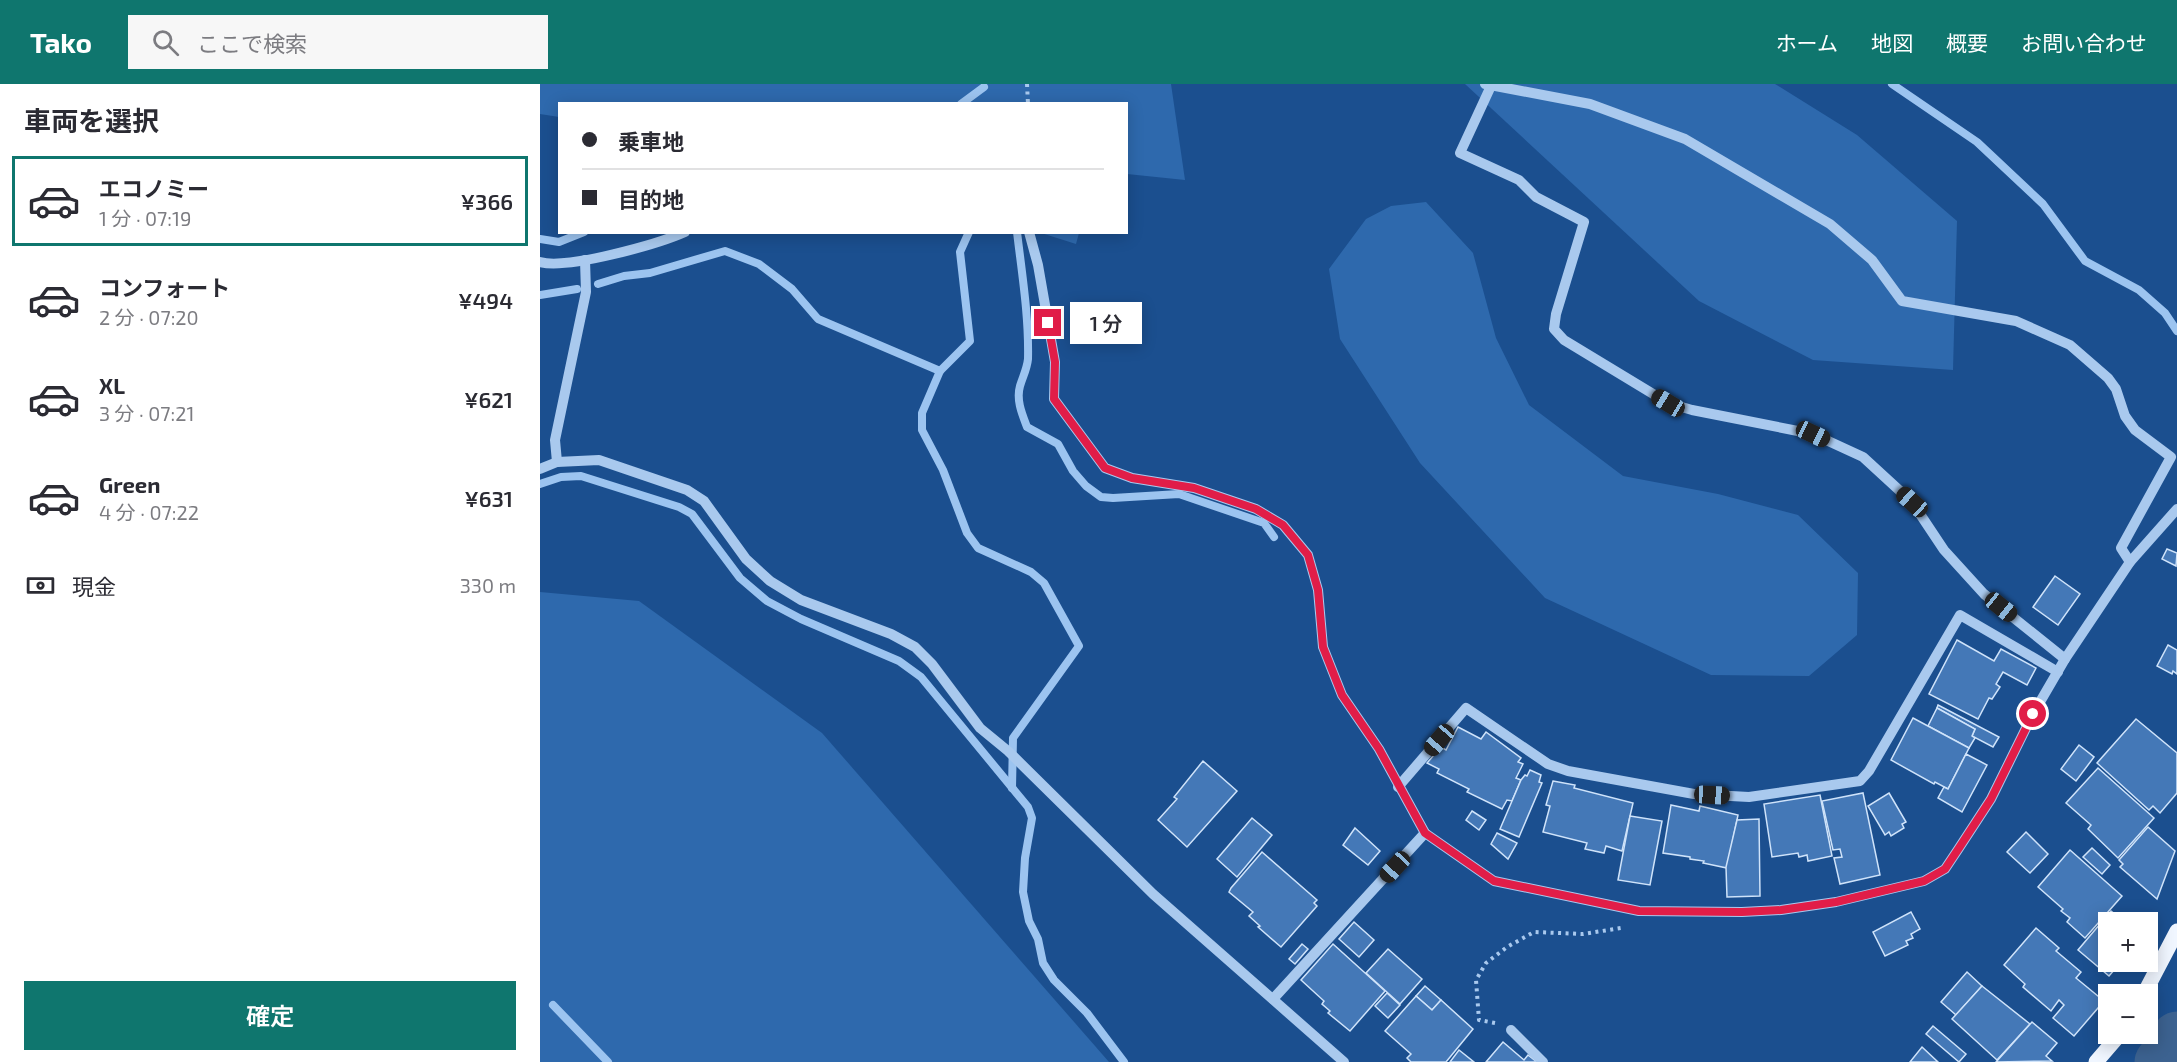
<!DOCTYPE html>
<html lang="ja">
<meta charset="utf-8">
<style>
:root{--surface:#fff;--page:#f7f7f7;--text:#2b2b33;--muted:#7c7c81;--line:#e1e1e2;--accent:#0f766e}
body{margin:0;font-family:"Exo 2","Noto Sans JP",sans-serif;background:var(--page);color:var(--text);height:100vh;display:flex;flex-direction:column;font-size:22px;white-space:nowrap}
*{box-sizing:border-box;margin:0}
p{font-size:20px;color:var(--muted)}
.icon{flex:none;width:33px;height:33px;fill:none;stroke:currentColor;stroke-width:2;stroke-linecap:round;stroke-linejoin:round}
.map{position:relative;flex:1;overflow:hidden}
.side{display:flex;flex-direction:column;background:var(--surface);width:540px}
.side>*{flex:none}
.top-card{position:absolute;left:18px;top:18px;width:570px;height:132px;border-radius:0px;box-shadow:0 3px 15px #0003;display:grid;align-content:center;height:132px;padding:0 24px;background:var(--surface)}
.buttons{position:absolute;left:1558px;top:828px;display:grid;gap:12px}
.buttons a{display:grid;place-items:center;width:60px;height:60px;border-radius:0px;background:var(--surface);box-shadow:0 3px 15px #0003;font-size:30px}
.end{position:absolute;width:27px;height:27px;margin:-14px;border:8px solid #e11d48;background:#fff;box-shadow:0 0 0 3px #fff}
.from{border-radius:50%}
.bubble{position:absolute;height:42px;border-radius:0px;background:var(--surface);box-shadow:0 3px 15px #0003;font-size:20px;font-weight:600;line-height:42px;text-align:center}
.car{position:absolute;width:18px;height:36px;margin:-18px -9px;border-radius:8px;box-shadow:0 0 4px 2px #0007;background:linear-gradient(#222 24%,#8ab4d8 0 40%,#222 0 76%,#8ab4d8 0 86%,#222 0)}
.top-card b{display:flex;align-items:center;gap:21px;height:57px;font-size:22px}
.top-card b+b{border-top:2px solid var(--line)}
.top-card i{width:15px;height:15px;background:var(--text)}
ul{padding:0;list-style:none}
li{display:flex;align-items:center;gap:18px;height:90px;margin:0 12px 9px;padding:0 12px;border:3px solid transparent;border-radius:0px}
li div{flex:1}
li b{display:block;font-size:22px}
li em{font-style:normal;font-weight:600}
li.active{border-color:var(--accent)}
li>.icon{width:54px;height:54px;stroke-width:1.5}
h2{padding:0 24px;font-size:27px;line-height:72px}
.pay{display:flex;align-items:center;gap:15px;height:66px;padding:0 24px;font-size:22px}
.pay p{margin-inline-start:auto}
.primary-button{display:flex;gap:12px;margin-top:auto;padding:12px 24px}
.primary-button a{flex:1;height:69px;border-radius:0px;background:var(--accent);color:#fff;font-size:24px;font-weight:600;line-height:69px;text-align:center}
header{display:flex;align-items:center;gap:36px;box-sizing:border-box;height:84px;padding:0 30px;background:var(--accent);color:#fff}
header strong{font-size:28px}
nav{display:flex;gap:33px;margin-inline-start:auto;font-size:21px}
.search{width:420px;height:54px;background:var(--page);display:flex;align-items:center;gap:15px;box-sizing:border-box;padding:0 21px;border-radius:0px;color:var(--muted);font-size:22px}
main{display:flex;flex:1;min-height:0}
.map>svg:first-child{display:block}
.green{fill:#2e69ad}
.lines{fill:none;stroke-linecap:round;stroke-linejoin:round}
.stream{stroke:#9cc4f0;stroke-width:8}
.river{stroke:#3c6290;stroke-width:51}
.building{fill:#4478b7;stroke:#cfe3fa;stroke-width:1.5}
.path{stroke:#a9c9ee;stroke-width:4;stroke-dasharray:3 4.5;stroke-linecap:butt}
.minor{stroke:#a9c9ee;stroke-width:10}
.major{stroke:#f0f6ff;stroke-width:15}
.route{stroke:#e11d48;stroke-width:8}
</style>
<header>
<strong>Tako</strong>
<div class="search"><svg class="icon" aria-label="search" viewBox="0 0 24 24"><circle cx="10" cy="10" r="6"/><path d="M15 15l6 6"/></svg>ここで検索</div>
<nav><a>ホーム</a><a>地図</a><a>概要</a><a>お問い合わせ</a></nav>
</header>
<main>
<section class="side">
<h2>車両を選択</h2>
<ul>
<li class="active"><svg class="icon" aria-label="car" viewBox="0 0 24 24"><path d="M5 17H2v-5l4-1 3-4h7l3 4 3 1v5h-3M9 17h6M6 11h13"/><circle cx="7" cy="17" r="2"/><circle cx="17" cy="17" r="2"/></svg><div><b>エコノミー</b><p>1 分 · 07:19</p></div><em>¥366</em></li>
<li><svg class="icon" aria-label="car" viewBox="0 0 24 24"><path d="M5 17H2v-5l4-1 3-4h7l3 4 3 1v5h-3M9 17h6M6 11h13"/><circle cx="7" cy="17" r="2"/><circle cx="17" cy="17" r="2"/></svg><div><b>コンフォート</b><p>2 分 · 07:20</p></div><em>¥494</em></li>
<li><svg class="icon" aria-label="car" viewBox="0 0 24 24"><path d="M5 17H2v-5l4-1 3-4h7l3 4 3 1v5h-3M9 17h6M6 11h13"/><circle cx="7" cy="17" r="2"/><circle cx="17" cy="17" r="2"/></svg><div><b>XL</b><p>3 分 · 07:21</p></div><em>¥621</em></li>
<li><svg class="icon" aria-label="car" viewBox="0 0 24 24"><path d="M5 17H2v-5l4-1 3-4h7l3 4 3 1v5h-3M9 17h6M6 11h13"/><circle cx="7" cy="17" r="2"/><circle cx="17" cy="17" r="2"/></svg><div><b>Green</b><p>4 分 · 07:22</p></div><em>¥631</em></li>
</ul>
<div class="pay"><svg class="icon" aria-label="cash" viewBox="0 0 24 24"><path d="M3 7h18v10H3z"/><circle cx="12" cy="12" r="2"/></svg>現金<p>330 m</p></div>
<div class="primary-button"><a>確定</a></div>
</section>
<div class="map">
<svg width="1637" height="978" viewBox="0 0 1637 978">
<rect width="100%" height="100%" fill="#1b4f8f"/>
<!-- green -->
<g class="green">
<path d="M0,0H631L645,96L587,90L586,20H20L19,33L0,30Z"/>
<path d="M925,0H1235L1317,51L1417,137L1413,286L1273,276L1159,217Z"/>
<path d="M886,118L933,169L956,254L989,321L1083,392L1178,410L1258,431L1318,489L1317,551L1269,592L1171,591L1005,514L880,379L800,255L789,185L826,135L851,122Z"/>
<path d="M498,148H539V149L536,160Z"/>
<path d="M0,508L99,517L282,649L569,978H0Z"/>
</g>
<g class="lines">
<!-- stream -->
<g class="stream">
<path d="M1352,0L1437,58L1503,120L1545,177L1599,206L1625,229L1637,247"/>
<path d="M421,20L444,3"/>
<path d="M477,148C482,190 489,233 488,275C487,285 483,292 480,302C476,316 482,330 487,343L518,360L533,387L546,402L561,413L573,414L639,410L724,439L734,453"/>
<path d="M0,155L19,158L44,148"/>
<path d="M58,200L84,192L110,189L185,167L219,180L252,205L278,235L400,287L382,329V346L403,386L427,449L438,464L491,488L504,499L539,562L473,654L472,704"/>
<path d="M0,211L37,205"/>
<path d="M400,287L430,257L420,168L429,148"/>
<path d="M0,400L21,393L41,392L139,423L152,430L200,494L227,517L261,535L359,577L381,593L488,723L492,734L485,774L483,808L489,837L498,855L503,879L514,896L547,929L584,978"/>
<path d="M13,921L68,978"/>
</g>
<!-- river -->
<path class="river" d="M1620,978L1633,962L1637,953"/>
</g>
<!-- building -->
<g class="building">
<path d="M1627,465L1637,469L1636,482L1622,475Z"/>
<path d="M1515,492L1540,510L1518,541L1493,523Z"/>
<path d="M1417,556L1454,577L1461,565L1496,584L1487,601L1463,588L1456,600L1460,603L1452,615L1449,614L1438,635L1389,610Z"/>
<path d="M1628,561L1637,566V590L1633,587L1632,590L1617,582Z"/>
<path d="M1398,621L1459,653L1453,663L1432,652L1435,645L1397,624Z"/>
<path d="M1397,624L1435,645L1432,652L1435,654L1429,664L1388,642Z"/>
<path d="M1373,634L1429,664L1408,705L1395,698L1394,700L1351,676Z"/>
<path d="M1596,635L1637,669V709L1620,729L1613,722L1609,726L1557,679Z"/>
<path d="M918,643L941,655L946,648L981,674L978,678L983,680L976,694L981,696L972,717L967,716L962,725L927,708L929,705L897,689L899,685L887,679L901,663L906,666Z"/>
<path d="M1539,661L1554,673L1536,697L1521,685Z"/>
<path d="M1426,670L1447,681L1422,728L1398,714L1404,703L1408,705Z"/>
<path d="M663,677L697,707L647,763L618,736L637,715L634,713Z"/>
<path d="M1558,684L1614,734L1578,774L1548,745L1551,741L1526,719Z"/>
<path d="M990,686L1001,691L999,698L1002,699L979,753L960,745L981,696L985,691L987,692Z"/>
<path d="M1013,697L1035,701L1034,704L1093,719L1082,767L1066,762L1064,769L1045,765L1047,759L1003,748L1010,722L1006,721Z"/>
<path d="M1323,709L1340,791L1300,800L1294,774L1302,773L1300,765L1293,766L1282,717Z"/>
<path d="M1349,709L1366,738L1362,740L1364,744L1351,752L1349,748L1345,751L1328,722Z"/>
<path d="M1280,711L1292,772L1268,777L1267,771L1259,773L1258,769L1232,773L1224,720Z"/>
<path d="M1131,721L1159,727L1160,722L1198,731L1187,784L1163,779L1164,777L1150,775V773L1123,769Z"/>
<path d="M932,727L946,736L939,746L926,736Z"/>
<path d="M1090,732L1122,737L1110,801L1078,796Z"/>
<path d="M712,734L732,751L697,793L677,775Z"/>
<path d="M1219,735L1220,812L1187,813L1186,783L1197,736Z"/>
<path d="M1608,743L1635,767L1617,815L1580,783L1583,780L1579,776Z"/>
<path d="M815,744L840,767L828,781L803,761Z"/>
<path d="M1486,748L1508,770L1490,789L1467,768Z"/>
<path d="M957,749L977,759L968,775L951,760Z"/>
<path d="M1552,764L1570,781L1562,790L1543,773Z"/>
<path d="M1530,766L1582,812L1545,854L1527,838L1530,834L1521,827L1523,825L1498,803Z"/>
<path d="M722,768L777,816L774,819L777,822L741,863L718,843L720,842L709,832L713,828L689,808L691,804Z"/>
<path d="M1571,827L1585,838H1569V878H1581L1569,892L1538,866Z"/>
<path d="M1371,828L1380,845L1371,850L1373,854L1366,857L1368,861L1345,872L1333,848Z"/>
<path d="M814,838L834,856L819,873L799,855Z"/>
<path d="M1496,844L1519,864L1516,867L1541,888L1536,894L1564,917L1534,952L1513,934L1524,921L1519,916L1511,927L1483,903L1485,900L1464,881Z"/>
<path d="M762,860L768,865L755,880L749,875Z"/>
<path d="M793,860L845,907L810,947L788,929L790,927L782,920L784,917L761,896Z"/>
<path d="M848,865L882,895L860,920L826,889Z"/>
<path d="M1427,888L1442,902L1416,931L1401,918Z"/>
<path d="M885,902L901,916L892,926L876,912Z"/>
<path d="M1442,902L1490,940L1457,976L1412,935Z"/>
<path d="M847,909L860,921L848,934L835,922Z"/>
<path d="M876,912L892,926L901,916L933,945L906,978H871L867,974L871,970L845,947Z"/>
<path d="M1492,938L1517,959L1506,972L1512,977L1456,978Z"/>
<path d="M1393,942L1426,970L1419,978L1386,950Z"/>
<path d="M963,958L984,976L988,971L997,978H946Z"/>
<path d="M1382,963L1398,978H1370Z"/>
<path d="M919,966L934,978H910Z"/>
</g>
<g class="lines">
<!-- path -->
<g class="path">
<path d="M487,0L488,20"/>
<path d="M955,939L939,936L936,896L946,879L967,863L994,848L1043,850L1081,844"/>
</g>
<!-- minor -->
<g class="minor">
<path d="M945,0L1050,20L1145,55L1290,140L1332,176L1362,217L1476,237L1530,261L1568,294L1576,305L1585,332L1595,346L1631,373L1581,464L1590,478"/>
<path d="M951,2L920,69L979,96L996,113L1044,138L1016,230L1014,245L1024,256L1128,319L1152,326L1273,350L1323,373L1372,418L1404,466L1444,510L1525,575"/>
<path d="M489,148L498,181L515,278L514,315L565,384L592,394L654,404L716,425L743,441L768,471L778,506L783,563L802,611L839,665L885,749L954,797L1099,827L1202,828L1241,826L1296,818L1384,797L1405,785L1419,764L1451,715L1493,630L1525,575L1590,478L1637,425"/>
<path d="M0,178C26,186 118,160 145,148"/>
<path d="M17,378L15,356L46,208L45,176"/>
<path d="M0,385L17,378L59,376L147,406L164,417L206,475L230,497L261,516L351,550L375,563L392,580L440,644L468,667L613,810L804,978"/>
<path d="M858,703L926,624L1008,680L1028,687L1154,710L1209,713L1320,697L1329,687L1420,531L1518,588"/>
<path d="M733,915L885,749"/>
<path d="M971,946L1003,978"/>
</g>
<!-- major -->
<g class="major">
<path d="M1604,910L1637,847"/>
<path d="M1556,978L1580,950"/>
</g>
</g>
<g class="lines">
<!-- route -->
<path class="route" d="M508,239L515,278L514,315L565,384L592,394L654,404L716,425L743,441L768,471L778,506L783,563L802,611L839,665L885,749L954,797L1099,827L1202,828L1241,826L1296,818L1384,797L1405,785L1419,764L1451,715L1493,630"/>
</g>
</svg>
<div class="buttons">
<a>+</a>
<a>−</a>
</div>
<i class="end from" style="left:1493px;top:630px"></i>
<i class="end" style="left:508px;top:239px"></i>
<div class="bubble" style="left:530px;top:218px;width:72px">1 分</div>
<i class="car" style="left:1128px;top:319px;rotate:301deg"></i>
<i class="car" style="left:1273px;top:350px;rotate:115deg"></i>
<i class="car" style="left:1372px;top:418px;rotate:312deg"></i>
<i class="car" style="left:1461px;top:523px;rotate:129deg"></i>
<i class="car" style="left:899px;top:656px;rotate:221deg"></i>
<i class="car" style="left:1172px;top:711px;rotate:93deg"></i>
<i class="car" style="left:855px;top:783px;rotate:223deg"></i>
<div class="top-card">
<b><i class="from"></i>乗車地</b>
<b><i></i>目的地</b>
</div>
</div>
</main>
